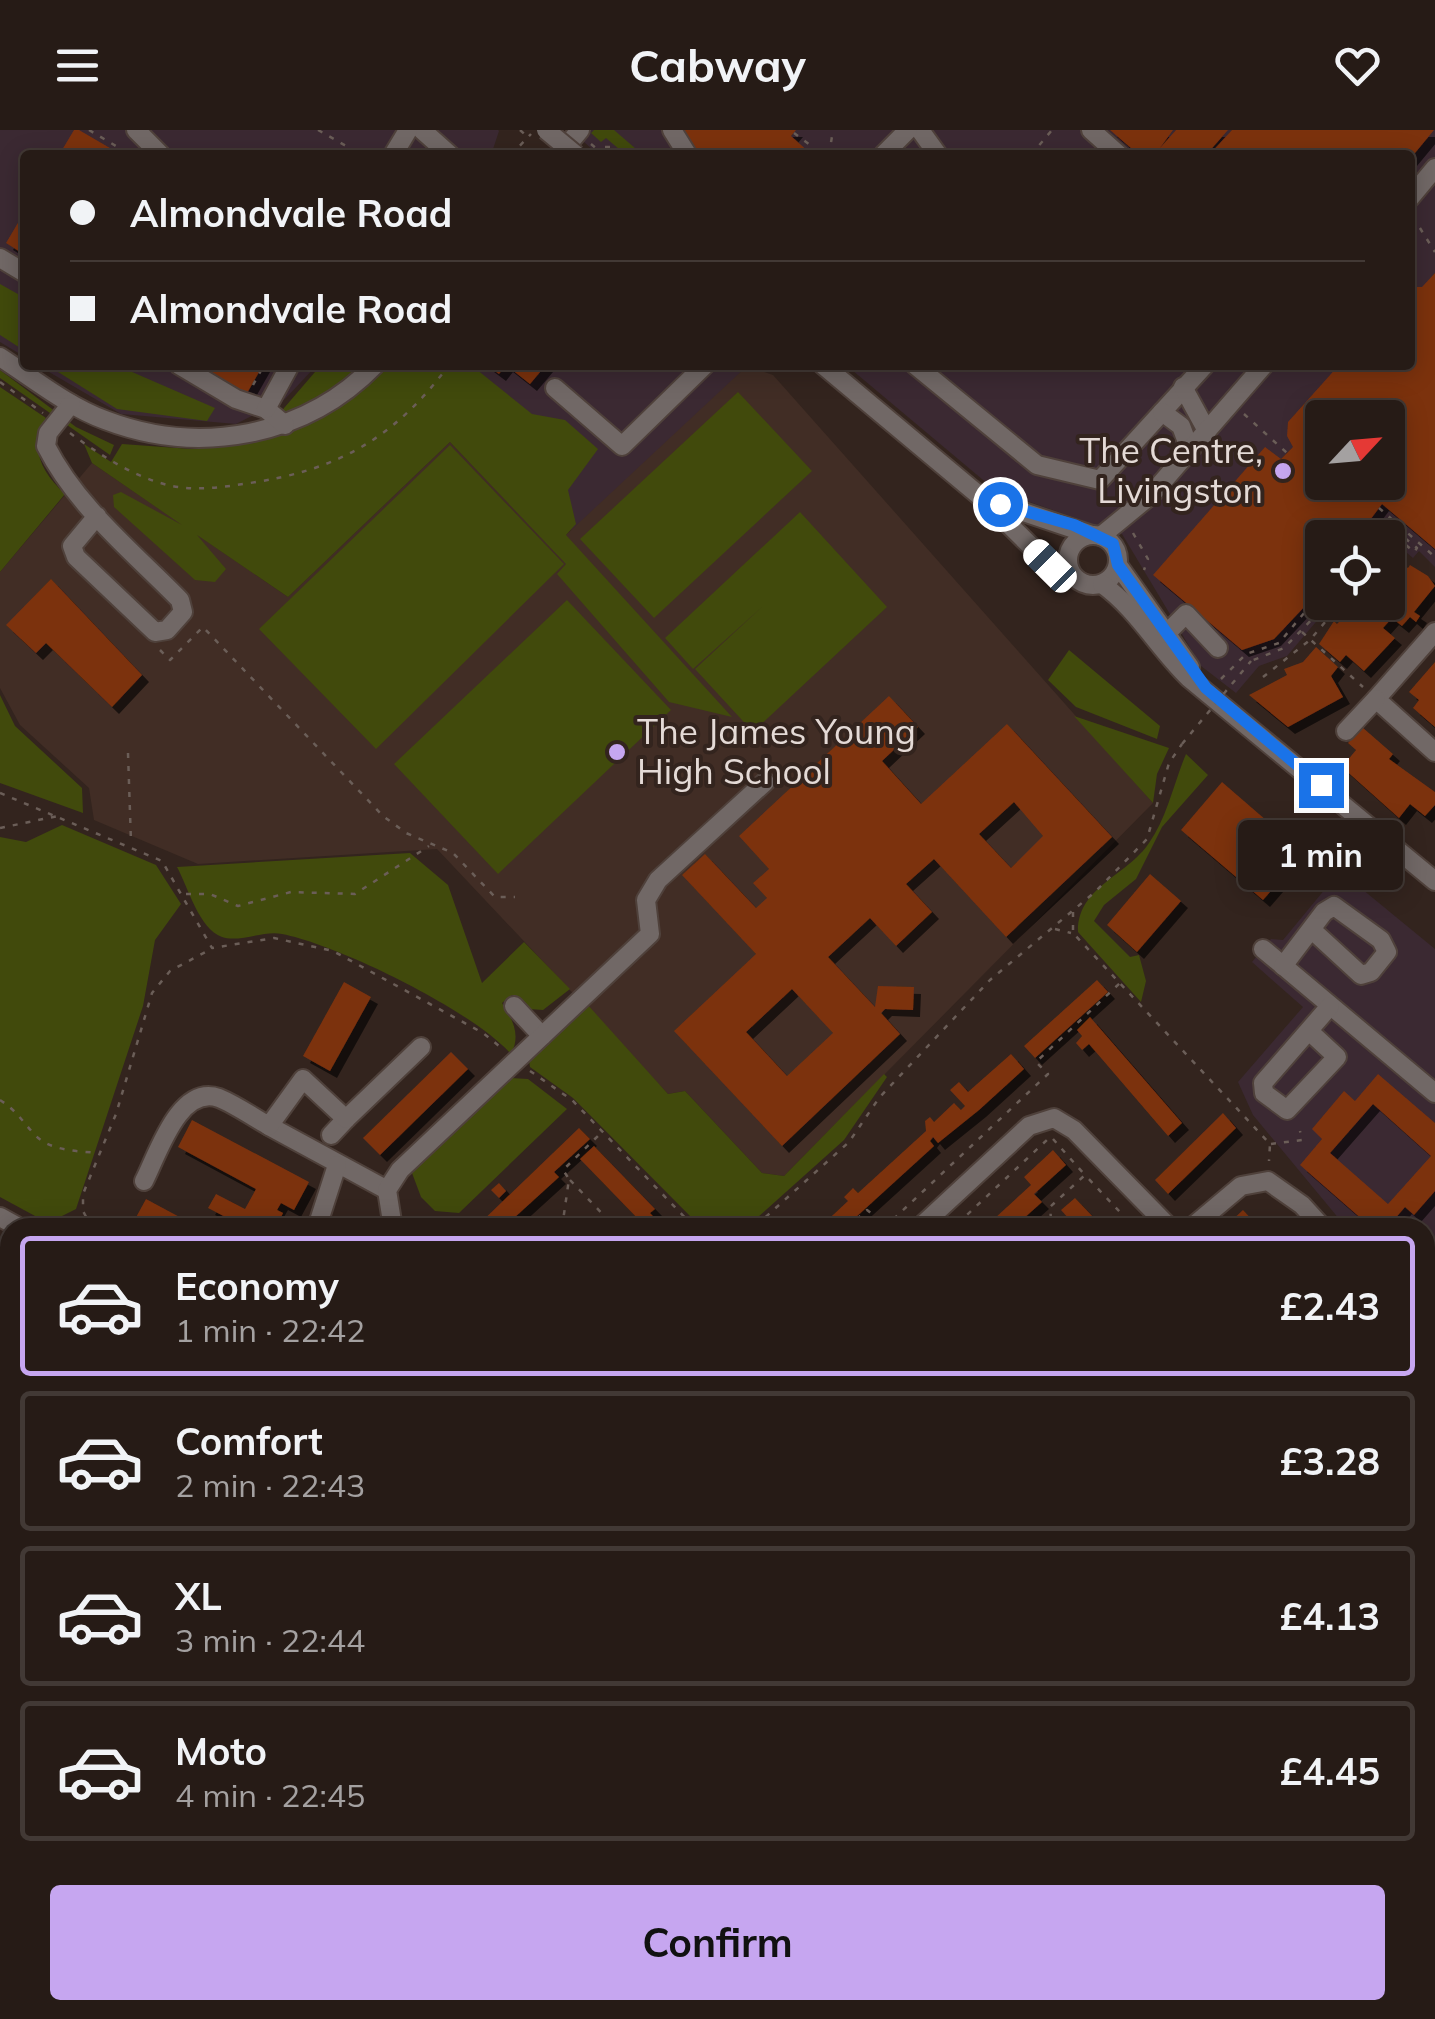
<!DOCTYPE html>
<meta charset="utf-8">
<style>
:root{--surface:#261b16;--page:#322823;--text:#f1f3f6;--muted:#a4a1a1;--line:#423935;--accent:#c6a6f0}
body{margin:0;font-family:Mulish,sans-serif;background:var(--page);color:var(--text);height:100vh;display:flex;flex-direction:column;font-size:38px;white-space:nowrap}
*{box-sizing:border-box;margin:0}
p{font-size:32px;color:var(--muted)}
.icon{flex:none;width:55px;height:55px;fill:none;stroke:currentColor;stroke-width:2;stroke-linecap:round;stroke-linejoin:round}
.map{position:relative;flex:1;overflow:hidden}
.drawer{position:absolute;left:0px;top:1088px;width:1435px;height:802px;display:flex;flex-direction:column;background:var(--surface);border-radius:30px 30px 0 0;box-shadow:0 5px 25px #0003,0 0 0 2px var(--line)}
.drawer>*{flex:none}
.guide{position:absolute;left:20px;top:20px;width:1395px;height:220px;border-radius:10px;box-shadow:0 5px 25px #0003,0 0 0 2px var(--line);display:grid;align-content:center;height:220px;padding:0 50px;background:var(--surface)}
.needle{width:65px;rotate:64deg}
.fabs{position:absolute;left:1305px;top:270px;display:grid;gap:20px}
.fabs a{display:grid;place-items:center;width:100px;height:100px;border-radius:10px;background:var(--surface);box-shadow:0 5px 25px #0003,0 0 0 2px var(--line);font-size:50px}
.end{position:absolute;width:45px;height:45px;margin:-22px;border:12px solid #1a73e8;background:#fff;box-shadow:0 0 0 5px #fff}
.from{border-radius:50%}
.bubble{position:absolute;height:70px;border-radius:10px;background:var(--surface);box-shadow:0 5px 25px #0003,0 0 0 2px var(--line);font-size:32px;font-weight:700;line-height:70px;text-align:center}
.car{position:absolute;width:30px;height:60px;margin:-30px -15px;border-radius:12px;box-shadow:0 0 8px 2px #0007;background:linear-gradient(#fff 24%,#345 0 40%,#fff 0 76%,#345 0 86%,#fff 0)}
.guide b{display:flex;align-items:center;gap:35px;height:95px;font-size:38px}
.guide b+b{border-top:2px solid var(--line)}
.guide i{width:25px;height:25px;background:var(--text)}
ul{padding:18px 0 0;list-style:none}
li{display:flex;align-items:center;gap:30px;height:140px;margin:0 20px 15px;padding:0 30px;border:5px solid var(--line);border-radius:10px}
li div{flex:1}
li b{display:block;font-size:38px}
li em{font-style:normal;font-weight:700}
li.on{border-color:var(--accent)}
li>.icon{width:90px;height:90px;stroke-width:1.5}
.button{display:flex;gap:20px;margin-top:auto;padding:20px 50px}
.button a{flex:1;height:115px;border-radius:10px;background:var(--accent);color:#111;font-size:40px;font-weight:700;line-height:115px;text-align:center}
header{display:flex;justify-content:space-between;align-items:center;height:130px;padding:0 50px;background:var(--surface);font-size:45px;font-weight:700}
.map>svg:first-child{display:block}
.commercial{fill:#3b2932;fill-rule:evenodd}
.built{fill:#412d25}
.green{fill:#414a0c}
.building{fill:#7b310e;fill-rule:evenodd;filter:url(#shadow)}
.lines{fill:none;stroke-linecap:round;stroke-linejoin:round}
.minor-casing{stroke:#4f413b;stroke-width:22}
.major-casing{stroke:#4f413b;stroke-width:25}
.path{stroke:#6b5e58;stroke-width:2.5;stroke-dasharray:5 8;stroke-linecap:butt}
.minor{stroke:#716866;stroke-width:18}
.major{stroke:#baa9a4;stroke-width:20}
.minor-bridge-casing{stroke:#4f413b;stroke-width:22;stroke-linecap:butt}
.path-bridge{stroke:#6b5e58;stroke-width:2.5;stroke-dasharray:5 8;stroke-linecap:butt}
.minor-bridge{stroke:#716866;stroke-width:18}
.route{stroke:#1a73e8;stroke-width:12}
.poi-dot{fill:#c6a6f0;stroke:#33241e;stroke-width:4}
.labels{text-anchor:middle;stroke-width:8;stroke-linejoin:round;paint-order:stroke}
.poi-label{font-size:35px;fill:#e4dad6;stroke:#33241e;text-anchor:end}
</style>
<header><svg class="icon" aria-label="menu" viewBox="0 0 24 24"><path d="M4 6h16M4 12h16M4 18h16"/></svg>Cabway<svg class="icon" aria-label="heart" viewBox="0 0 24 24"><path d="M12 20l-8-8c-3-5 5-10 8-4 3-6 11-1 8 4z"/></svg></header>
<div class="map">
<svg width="1435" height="1889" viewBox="0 0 1435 1889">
<defs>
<filter id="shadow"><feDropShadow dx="7" dy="7" stdDeviation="0" flood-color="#0009"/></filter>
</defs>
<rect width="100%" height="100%" fill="#33241e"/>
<!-- commercial -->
<g class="commercial">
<path d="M0,0H498L499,1L491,25H25V227L0,212Z"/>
<path d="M570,0H1435V437L1419,421L1413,428L1387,406L1322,408V472L1332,473L1287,526L1259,536L1236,563L1201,536L1122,404L995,360L846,235H1410V25H599ZM1322,288H1388V352H1322Z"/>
<path d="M37,235H317L285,269L236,294L121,284Z"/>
<path d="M427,235H747V236L580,409L423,243Z"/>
<path d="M1340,741L1435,819V1143L1425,1138V1098L1345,1096L1253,985L1238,952L1303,877L1252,832L1271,809L1283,810Z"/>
</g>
<!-- built -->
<path class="built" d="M747,236L773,245L1153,673L784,1046L762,1043L685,961L668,964L437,719L198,734L94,690L89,658L20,595L0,558V442L92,333L288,467L450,312L552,418Z"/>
<!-- green -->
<g class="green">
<path d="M594,0H614L643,25H626L606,8L601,12L591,3Z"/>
<path d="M0,154L25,168V221L0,205Z"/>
<path d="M47,235H116L215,278L207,291L117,279Z"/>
<path d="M321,235H471L532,284L565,290L598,319L568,360L576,394L566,405L732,587L669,572L557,444L566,434L450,312L288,467L197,405L226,439L215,452L195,450L114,377L113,365L121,362L182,395L92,333L84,314L111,332L122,314L191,319L254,313Z"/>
<path d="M0,240L76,297L114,315L110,325L0,248Z"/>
<path d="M0,257L46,288C29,319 41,341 65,364L0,442Z"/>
<path d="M738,262L812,341L654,488L580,409Z"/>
<path d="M450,315L564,434L376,619L259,499Z"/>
<path d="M800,382L887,477L753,602L695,539L763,476L693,539L665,508Z"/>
<path d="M567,470L671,580L498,744L394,634Z"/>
<path d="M1069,520L1160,596L1157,609L1076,577L1048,550Z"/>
<path d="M0,565L15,596L82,658L83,683L0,653Z"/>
<path d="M1074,586L1169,618L1157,644L1153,673Z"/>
<path d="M1186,624L1208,645L1162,697L1136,749L1104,775L1094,791L1130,827L1139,825L1146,851L1141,872L1078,802C1077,757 1127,746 1149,713C1167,688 1174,652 1186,624Z"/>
<path d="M62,695L156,735L181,774L155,810L143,876L76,1079L48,1093L0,1067V707L26,712Z"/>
<path d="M410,723L448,755L482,853L524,812L570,859L543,880L529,879L512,865L502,873C513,890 521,905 511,924C473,881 339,815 282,804C264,800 239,813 222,807C199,799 188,757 177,737Z"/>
<path d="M587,874L668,964L685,961L762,1043L784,1046L884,944L887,947L844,1010L758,1087L690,1086L573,968L530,937L529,930Z"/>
<path d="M510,948L528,949L567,979L459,1083L435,1081L421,1067L412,1043Z"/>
<path d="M0,1144C16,1165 12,1192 0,1214Z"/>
<path d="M1425,1354L1435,1365V1409L1425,1419Z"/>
<path d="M1425,1618L1435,1629V1677L1426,1678Z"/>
<path d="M0,1813L10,1825V1880H58L66,1889H0Z"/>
<path d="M116,1880H162L161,1889H115Z"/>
<path d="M231,1880H281L280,1889H241Z"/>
<path d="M333,1880H387L394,1889H339Z"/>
</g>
<!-- building -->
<g class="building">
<path d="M74,0H79L122,25H59Z"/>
<path d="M684,0H796L791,6L810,23L702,25L679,6Z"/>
<path d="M1110,0H1173L1160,18L1176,0H1228L1206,25H1139Z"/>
<path d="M1232,0H1434L1410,29V25H1209Z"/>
<path d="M25,81V125L6,113Z"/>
<path d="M1435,143V419L1382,374L1367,394L1372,398L1364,408H1322V458L1274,509L1242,520L1153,445L1265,317L1281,329L1293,317L1287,306L1288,292L1339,235H1410V157H1422ZM1322,288H1388V352H1322Z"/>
<path d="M217,235H263L246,265L212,243Z"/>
<path d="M487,235H546L530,254L506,235L499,244Z"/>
<path d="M1392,426L1408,438L1410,435L1428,446L1435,456L1414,482L1420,486L1416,492L1410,487L1402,496L1392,488L1383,498L1395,508L1364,541L1346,525L1340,532L1319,514L1334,491L1337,494L1341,490L1336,486L1348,472H1388V432Z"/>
<path d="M51,449L142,545L112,577L46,513L36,523L6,495Z"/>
<path d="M1316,517L1338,537L1331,546L1343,567L1288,597L1249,565L1287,545L1284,539L1303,532Z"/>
<path d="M1435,532V597L1413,578L1419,570L1409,562Z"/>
<path d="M889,566L918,597L882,631L921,674L1007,594L1112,707L1006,807L934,729L906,754L932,782L896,816L870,788L828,827L875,877L878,856L914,857L913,880L885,879L881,883L900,904L782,1016L674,901L756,824L682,745L705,724L756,778L767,768L753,753L769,739L739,706ZM1014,672L1043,706L1011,738L979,704ZM792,859L833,903L787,946L746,902Z"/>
<path d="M1362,597L1393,624L1389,629L1435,662V675L1425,686L1410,674L1399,688L1342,637L1356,620L1348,613Z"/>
<path d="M1222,652L1304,723L1263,770L1181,700Z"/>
<path d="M1150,744L1181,771L1137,822L1107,795Z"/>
<path d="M1097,850L1108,862L1035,928L1024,916Z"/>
<path d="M344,852L371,867L330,941L303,926Z"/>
<path d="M1090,887L1182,993L1168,1006L1089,914L1082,920L1076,913L1082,906L1077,900Z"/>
<path d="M451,922L468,939L380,1025L363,1008Z"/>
<path d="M1011,924L1024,939L979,980L938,1013L933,1007L930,1011L934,1016L844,1098H819L848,1071L844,1067L853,1058L858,1063L926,1001L925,991L930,987L934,992L954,973L961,980L965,976L950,960L959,952L968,962Z"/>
<path d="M1378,944L1435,993V1061L1414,1085L1405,1077L1387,1098H1372L1300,1035L1322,1009L1312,999L1344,961L1355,971ZM1373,974L1431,1026L1388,1074L1330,1023Z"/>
<path d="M1223,983L1236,998L1168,1064L1155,1050Z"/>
<path d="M192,990L309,1052L294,1080L281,1073L277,1080L283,1083L276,1098H234L237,1093L208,1078L216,1064L245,1079L256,1059L178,1017Z"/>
<path d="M579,998L590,1009L554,1042L559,1047L503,1098H475Z"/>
<path d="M594,1016L655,1079L650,1083L664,1098H636L641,1092L580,1029Z"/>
<path d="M1053,1020L1066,1035L1034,1064L1042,1072L1013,1098H984L1031,1055L1024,1047Z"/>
<path d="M499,1053L506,1061L499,1068L491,1060Z"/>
<path d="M1075,1068L1095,1089L1102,1098H1077L1061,1080Z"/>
<path d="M146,1069L200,1098H146L134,1091Z"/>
<path d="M1243,1080L1256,1094L1259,1098H1233L1229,1093Z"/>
<path d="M10,1243V1271L0,1282V1255Z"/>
<path d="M0,1311L10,1320V1345L0,1337Z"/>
<path d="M1430,1331L1435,1337V1365L1425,1354V1335Z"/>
<path d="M6,1400L10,1404V1431L0,1422V1401Z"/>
<path d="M1425,1558L1434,1567L1429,1572L1435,1573V1597L1425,1586Z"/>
<path d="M1427,1732L1435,1741L1431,1750L1435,1780L1425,1769Z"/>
<path d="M430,1880H457L444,1889H417Z"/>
<path d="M654,1880H681L668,1889H641Z"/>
<path d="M781,1880H816L803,1889H779L776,1884Z"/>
<path d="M891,1880L897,1889H878L873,1882Z"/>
<path d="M969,1880H977L983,1889H957Z"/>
<path d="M1060,1880L1071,1889H1046Z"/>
<path d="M1152,1880H1171L1174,1883L1166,1889H1139Z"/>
</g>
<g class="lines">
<defs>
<g id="minor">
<path d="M136,0L161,25"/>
<path d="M422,0L450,25"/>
<path d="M672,0L687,24"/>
<path d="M920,0L938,25"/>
<path d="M1091,0L1119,25"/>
<path d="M393,25L408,0"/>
<path d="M559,25L580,0"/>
<path d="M883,25L908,0"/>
<path d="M1410,68L1435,38"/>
<path d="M0,128L25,143"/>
<path d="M0,227C34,249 67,276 105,290C199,326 305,307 375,235"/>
<path d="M179,235L236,269L266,279L285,295"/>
<path d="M823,235L981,367L1051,436L1071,443"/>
<path d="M915,235L1037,335L1100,350L1205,235"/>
<path d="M1183,257L1207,301"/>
<path d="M555,258L622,316L705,235"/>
<path d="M71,274L48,303L46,316C77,377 133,422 180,470L183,482L167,500L155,502L76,427L72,416L97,386"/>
<path d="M266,279L290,235"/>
<path d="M1162,282L1181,296L1190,320"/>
<path d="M991,371L1092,405"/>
<circle cx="1093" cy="430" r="25"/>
<path d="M1101,406L1151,365L1264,235"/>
<path d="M1118,435L1190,537"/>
<path d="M1102,454C1137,479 1158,518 1189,548L1435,751"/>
<path d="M1435,502L1376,569L1435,622"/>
<path d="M1166,504L1186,484L1218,518"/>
<path d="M1346,601L1376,569"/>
<path d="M1263,819L1435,963"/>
<path d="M1283,836L1324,782L1334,776L1381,810L1387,822L1371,842L1361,845L1311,799"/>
<path d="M514,876L542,906"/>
<path d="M1309,901L1337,927L1287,980L1264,963L1263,953L1330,876"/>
<path d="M269,996L387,1060"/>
<path d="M331,1005L346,989"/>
<path d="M144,1051C158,1024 179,954 219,968C236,975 253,987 269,996L303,949L346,989L421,917"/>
<path d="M0,1087L20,1098"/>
<path d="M318,1094L337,1035"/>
<path d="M393,1098L387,1060L400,1040L650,804L646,770L658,750L765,652"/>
<path d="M919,1098L1029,996L1054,988L1074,1000L1170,1098"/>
<path d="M1191,1098L1241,1056L1268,1051L1302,1075L1323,1098"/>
<path d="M1425,1144L1435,1146"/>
<path d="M1425,1234H1435"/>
<path d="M1425,1449L1435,1440"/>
<path d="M5,1494L10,1489"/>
<path d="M1425,1508L1435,1519"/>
<path d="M1435,1693L1431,1697L1435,1702"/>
<path d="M749,1880L755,1889"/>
<path d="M1216,1880L1222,1889"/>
<path d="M505,1889L545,1886"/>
</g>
<g id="major">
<path d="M0,1621L10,1628"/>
<path d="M0,1682L10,1691"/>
<path d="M0,1783L10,1794"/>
<path d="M82,1880L87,1889"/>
<path d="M211,1880L221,1889"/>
<path d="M304,1880L312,1889"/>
</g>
</defs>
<!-- minor casing -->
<use href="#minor" class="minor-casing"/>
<!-- major casing -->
<use href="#major" class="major-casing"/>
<!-- path -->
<g class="path">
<path d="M89,0L131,25"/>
<path d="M318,0L362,25"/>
<path d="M794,3L810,15L812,25"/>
<path d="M511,25L531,4"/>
<path d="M596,25L602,17H612L622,25"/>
<path d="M829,25L833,0"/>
<path d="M1031,25L1052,0"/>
<path d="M1413,87L1435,122"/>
<path d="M0,252L43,283"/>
<path d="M253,255L264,235"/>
<path d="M1244,284L1287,323"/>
<path d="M70,303C100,325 135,348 172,356C198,361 224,357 250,353C338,340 395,308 449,235"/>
<path d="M1379,378L1435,427"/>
<path d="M1133,403L1148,429L1144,440"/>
<path d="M1368,408L1383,390"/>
<path d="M1378,408L1386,398L1414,422L1417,418L1383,390"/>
<path d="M1316,469L1322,462"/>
<path d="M1302,502L1363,557"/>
<path d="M160,520L170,530L203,497L383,686L406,703L453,723L495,767H515"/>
<path d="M1263,547L1310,510L1342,472"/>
<path d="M1221,549L1246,524L1279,513L1315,470L1323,478L1284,518L1251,531"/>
<path d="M128,623L131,712"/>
<path d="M0,663L162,731L212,818L274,808L333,821L483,903L504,920"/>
<path d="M0,698L58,686"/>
<path d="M186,764H210L238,776L291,762L355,764L429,716"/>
<path d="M1073,782V803L1270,1014L1269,1031"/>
<path d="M1055,799L1071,803"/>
<path d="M530,941L572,970L695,1098"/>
<path d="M0,970C17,981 22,991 35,1005C50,1021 78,1021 98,1023"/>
<path d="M1053,1009L1084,1044"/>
<path d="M1271,1014L1302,1010L1300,1001"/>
<path d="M570,1050L616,1098"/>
<path d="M690,1091L759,1093L849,1012L879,968L990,850L1095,762L1147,709L1169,633L1182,614"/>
<path d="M949,1093L953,1098L1049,1008"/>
<path d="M92,1098L83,1081V1064L116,984L152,863L170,841L211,819"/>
<path d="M526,1098L533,1090L540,1098"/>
<path d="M562,1098L569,1049L563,1040L602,1002"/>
<path d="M847,1098L867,1080L884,1093"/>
<path d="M884,1098L1048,944L1036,932L1120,853"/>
<path d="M1042,1098L1051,1089L1050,1077L1085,1045L1135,1098"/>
<path d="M0,1125L10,1130"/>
<path d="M0,1130L10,1140"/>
<path d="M1425,1299L1435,1290"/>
<path d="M0,1306L4,1301L10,1304"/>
<path d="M1425,1320L1435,1330"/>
<path d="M0,1440L10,1449"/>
<path d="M1425,1553L1435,1563"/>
<path d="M1425,1614L1435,1625"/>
<path d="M1425,1798L1435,1808"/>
<path d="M1425,1840L1435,1831"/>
<path d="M722,1880L728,1889"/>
<path d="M910,1880L920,1889"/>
<path d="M1012,1880L1019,1889"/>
<path d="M1078,1880L1084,1889"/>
<path d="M1417,1880L1423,1889"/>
<path d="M918,1887L935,1880"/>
<path d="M633,1889L646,1880"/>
<path d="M840,1889L853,1880"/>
<path d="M1040,1889L1053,1880"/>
<path d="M1174,1889L1187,1880"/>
<path d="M1336,1889L1348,1880"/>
</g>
<!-- minor -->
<use href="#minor" class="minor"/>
<!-- major -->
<use href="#major" class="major"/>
<defs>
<path id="minor-bridge" d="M546,0L576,25"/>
</defs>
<!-- minor-bridge casing -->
<use href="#minor-bridge" class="minor-bridge-casing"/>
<!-- path-bridge -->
<g class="path-bridge">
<path d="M520,0L529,8"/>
<path d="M591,14L604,25"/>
<path d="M1182,614L1251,531"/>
</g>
<!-- minor-bridge -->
<use href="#minor-bridge" class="minor-bridge"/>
</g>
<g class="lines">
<!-- route -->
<path class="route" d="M1000,374L1074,395L1113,414L1118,435L1206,558L1321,655"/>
</g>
<!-- markers -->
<g class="poi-dot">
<circle cx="1283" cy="341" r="10"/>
<circle cx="617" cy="622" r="10"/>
</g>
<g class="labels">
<!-- poi labels -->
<g class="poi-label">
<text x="1263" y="333">The Centre,<tspan x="1263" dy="40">Livingston</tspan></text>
<text x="637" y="614" text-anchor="start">The James Young<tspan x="637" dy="40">High School</tspan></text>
</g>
</g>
</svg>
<div class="fabs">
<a><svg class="needle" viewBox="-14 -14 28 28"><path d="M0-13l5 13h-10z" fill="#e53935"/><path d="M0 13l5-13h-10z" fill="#a4a1a1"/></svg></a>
<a><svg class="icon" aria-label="locate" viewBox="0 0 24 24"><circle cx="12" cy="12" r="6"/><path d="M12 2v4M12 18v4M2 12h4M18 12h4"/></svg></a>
</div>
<i class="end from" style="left:1000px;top:374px"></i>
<i class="end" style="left:1321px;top:655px"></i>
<div class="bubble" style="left:1238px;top:690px;width:165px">1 min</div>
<i class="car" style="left:1050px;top:436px;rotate:315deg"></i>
<div class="guide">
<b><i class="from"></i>Almondvale Road</b>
<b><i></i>Almondvale Road</b>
</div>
<section class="drawer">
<ul>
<li class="on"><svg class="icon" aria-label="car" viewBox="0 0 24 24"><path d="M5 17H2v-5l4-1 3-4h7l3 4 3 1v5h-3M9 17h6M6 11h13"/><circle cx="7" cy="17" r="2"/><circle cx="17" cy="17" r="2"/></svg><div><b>Economy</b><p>1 min · 22:42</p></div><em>£2.43</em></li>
<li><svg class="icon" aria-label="car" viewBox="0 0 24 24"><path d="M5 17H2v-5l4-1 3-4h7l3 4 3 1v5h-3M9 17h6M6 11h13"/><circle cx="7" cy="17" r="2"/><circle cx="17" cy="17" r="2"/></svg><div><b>Comfort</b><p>2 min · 22:43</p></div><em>£3.28</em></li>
<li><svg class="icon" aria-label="car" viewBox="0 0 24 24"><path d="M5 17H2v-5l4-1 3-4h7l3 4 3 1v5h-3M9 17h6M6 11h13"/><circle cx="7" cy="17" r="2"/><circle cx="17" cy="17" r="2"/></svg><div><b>XL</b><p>3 min · 22:44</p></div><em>£4.13</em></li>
<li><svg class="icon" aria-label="car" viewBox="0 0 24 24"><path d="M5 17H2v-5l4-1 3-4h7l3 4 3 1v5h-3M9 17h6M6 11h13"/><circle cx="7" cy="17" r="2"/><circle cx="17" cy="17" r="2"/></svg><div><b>Moto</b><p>4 min · 22:45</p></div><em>£4.45</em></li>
</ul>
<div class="button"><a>Confirm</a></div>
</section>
</div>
